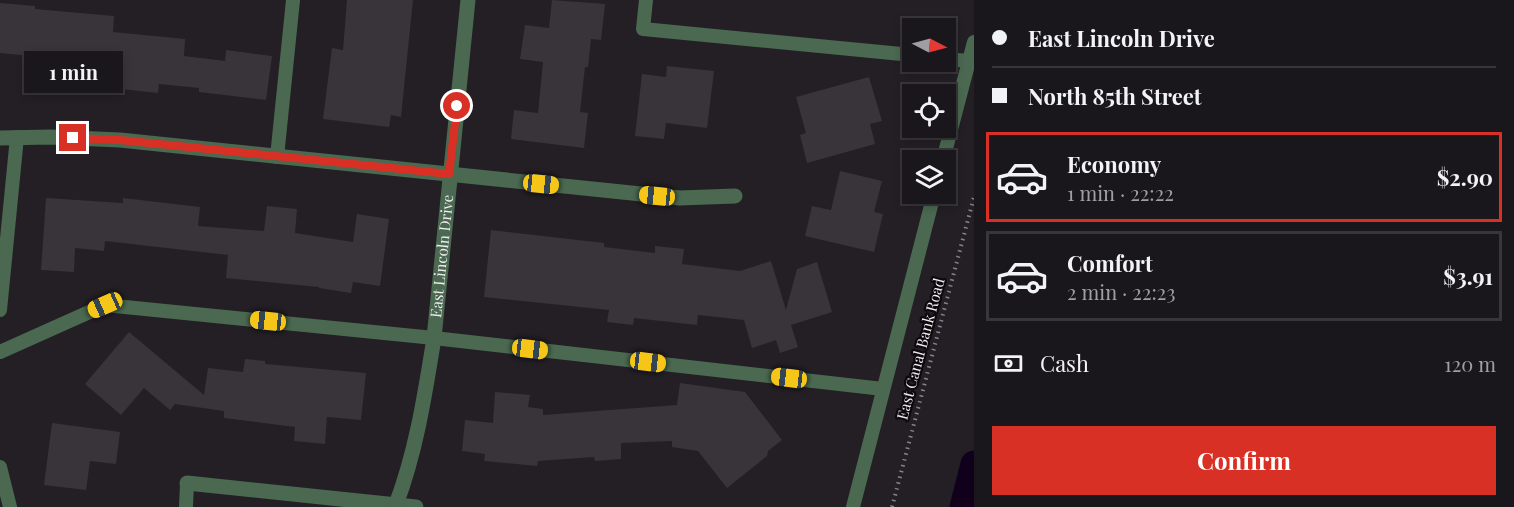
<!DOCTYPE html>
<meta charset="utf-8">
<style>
:root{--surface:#1a171c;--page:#272429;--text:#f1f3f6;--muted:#9f9fa3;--line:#38363b;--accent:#d93025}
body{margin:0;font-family:"Playfair Display",serif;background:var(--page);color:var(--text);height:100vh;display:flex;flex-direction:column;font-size:22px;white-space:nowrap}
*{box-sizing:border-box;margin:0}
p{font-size:20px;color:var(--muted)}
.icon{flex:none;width:33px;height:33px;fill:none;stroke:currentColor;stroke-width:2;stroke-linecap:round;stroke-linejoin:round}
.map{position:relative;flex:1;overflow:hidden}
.sheet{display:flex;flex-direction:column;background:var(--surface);width:540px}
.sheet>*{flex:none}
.guide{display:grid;align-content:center;height:132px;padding:0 18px;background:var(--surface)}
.needle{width:39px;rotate:96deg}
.buttons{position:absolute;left:902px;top:18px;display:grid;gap:12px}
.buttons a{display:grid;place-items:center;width:54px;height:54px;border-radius:0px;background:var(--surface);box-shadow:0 3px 9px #0003,0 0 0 2px var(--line);font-size:30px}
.end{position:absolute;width:27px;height:27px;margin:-14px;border:8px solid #d93025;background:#fff;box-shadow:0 0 0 3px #fff}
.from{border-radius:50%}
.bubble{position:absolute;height:42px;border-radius:0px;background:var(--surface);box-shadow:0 3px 9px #0003,0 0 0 2px var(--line);font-size:20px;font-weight:700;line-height:42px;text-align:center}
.car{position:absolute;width:18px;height:36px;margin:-18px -9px;border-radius:8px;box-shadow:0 0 4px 2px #0007;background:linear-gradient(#f5c518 24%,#345 0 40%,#f5c518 0 76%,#345 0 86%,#f5c518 0)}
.guide b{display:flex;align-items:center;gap:21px;height:57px;font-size:22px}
.guide b+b{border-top:2px solid var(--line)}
.guide i{width:15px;height:15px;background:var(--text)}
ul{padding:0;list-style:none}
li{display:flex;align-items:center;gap:18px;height:90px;margin:0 12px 9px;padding:0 6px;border:3px solid var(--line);border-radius:0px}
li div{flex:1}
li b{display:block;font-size:22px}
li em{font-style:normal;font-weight:700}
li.active{border-color:var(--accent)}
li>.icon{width:54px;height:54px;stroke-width:1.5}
.pay{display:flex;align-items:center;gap:15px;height:66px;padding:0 18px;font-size:22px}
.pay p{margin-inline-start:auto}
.action{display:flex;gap:12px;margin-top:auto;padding:12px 18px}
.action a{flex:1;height:69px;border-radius:0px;background:var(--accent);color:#fff;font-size:24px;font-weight:700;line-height:69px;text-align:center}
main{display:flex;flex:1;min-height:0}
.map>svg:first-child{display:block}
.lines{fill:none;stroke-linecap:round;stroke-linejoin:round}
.canal{stroke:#11001b;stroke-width:27}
.building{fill:#38343a}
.path{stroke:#868287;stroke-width:4;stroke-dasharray:1.5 4.5;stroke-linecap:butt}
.lane{stroke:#4a6950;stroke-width:14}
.street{stroke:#4a6950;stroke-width:15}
.route{stroke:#d93025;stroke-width:8}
.labels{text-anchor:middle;stroke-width:4.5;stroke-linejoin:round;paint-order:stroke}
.street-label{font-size:15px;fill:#f1eef2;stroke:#0c0a0c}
</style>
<main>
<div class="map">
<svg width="974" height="507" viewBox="0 0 974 507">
<rect width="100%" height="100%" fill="#231f25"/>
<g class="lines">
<!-- canal -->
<path class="canal" d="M963,507L974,464"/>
</g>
<!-- building -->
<g class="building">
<path d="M347,0H413L401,117L391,115L389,127L323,119L332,48L343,50Z"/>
<path d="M552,0L605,4L601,40L591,39L588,67H585L580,112L588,113L584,148L511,139L514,110L538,113L543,62L520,59L525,25L549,28Z"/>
<path d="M0,3L35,6V9L114,16L113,32L185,39L184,56L225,61L226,50L272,56L266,100L199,92V88L159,84L158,93L39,80L41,57L0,53Z"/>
<path d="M667,66L714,71L707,128L666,123L664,139L635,136L642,74L666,77Z"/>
<path d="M869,77L882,121L870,124L875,144L807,163L800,135L806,133L796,97Z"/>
<path d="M840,171L882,181L874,212L883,214L874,252L805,236L812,206L831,210Z"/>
<path d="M46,198L123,203V198L200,207L198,226L264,231L267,206L297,209L295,233L353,242L357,214L389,219L380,286L353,282L351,293L319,288V287L226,278L228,255L105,241L104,251L75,248L74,272L41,270Z"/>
<path d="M491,230L604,243V247L655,253V246L684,249L682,264L740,271L771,261L786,310L797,269L817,262L832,312L791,325L798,347L780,353L776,340L752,348L744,320L698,315L697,325L634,318L633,325L607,322L609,310L484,297Z"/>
<path d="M129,332L204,395L208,368L243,372L245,359L265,361V364L366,373L361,420L327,417L325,444L294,441L295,427L224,418V411L175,404L170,410L144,388L121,415L85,384Z"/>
<path d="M680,383L745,392L782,440L768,451L767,456L727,488L698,451L672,447V441L621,443V459L595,461L594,457L538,461L537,466L484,461L485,454L462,451L465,420L493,423L495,392L530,395L528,407L543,409V415L677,405Z"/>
<path d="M52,423L120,432L116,464L90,461L86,490L44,485Z"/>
</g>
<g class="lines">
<!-- path -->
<path class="path" d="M892,507L974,197"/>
<!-- lane -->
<g class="lane">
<path d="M646,0L643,29L912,55"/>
<path d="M945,59L969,61"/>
<path d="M277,157L293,0"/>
<path d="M943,160L974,42"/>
<path d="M0,310L17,137"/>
<path d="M0,352L105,305L434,338L883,389"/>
<path d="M0,467L10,507"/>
<path d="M186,507L187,483"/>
<path d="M853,507L934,194"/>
</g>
<!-- street -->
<g class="street">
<path d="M0,138L50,137L120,140L680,198L735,196"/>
<path d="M187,483L416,507"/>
<path id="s1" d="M395,507C416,453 425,394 434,338L468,0"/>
</g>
</g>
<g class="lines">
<!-- route -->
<path class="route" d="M73,138L120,140L449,174L457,106"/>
</g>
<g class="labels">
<!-- street labels -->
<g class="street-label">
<text dy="5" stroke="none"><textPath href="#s1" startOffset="256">East Lincoln Drive</textPath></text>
<text transform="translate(921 349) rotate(-75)" y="5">East Canal Bank Road</text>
</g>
</g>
</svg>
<div class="buttons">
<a><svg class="needle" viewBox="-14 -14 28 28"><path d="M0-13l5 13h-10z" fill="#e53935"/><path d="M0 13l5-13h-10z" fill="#9f9fa3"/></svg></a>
<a><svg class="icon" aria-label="locate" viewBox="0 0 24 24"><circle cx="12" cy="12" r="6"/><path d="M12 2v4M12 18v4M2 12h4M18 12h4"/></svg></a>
<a><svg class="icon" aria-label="layers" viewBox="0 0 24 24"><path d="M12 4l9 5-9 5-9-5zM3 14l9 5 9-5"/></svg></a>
</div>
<i class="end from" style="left:457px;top:106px"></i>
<i class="end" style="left:73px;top:138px"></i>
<div class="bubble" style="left:24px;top:51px;width:99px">1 min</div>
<i class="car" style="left:541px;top:184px;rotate:96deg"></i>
<i class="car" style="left:657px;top:196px;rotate:276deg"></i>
<i class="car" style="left:105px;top:305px;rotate:246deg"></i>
<i class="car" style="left:268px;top:321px;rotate:276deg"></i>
<i class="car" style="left:530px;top:349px;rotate:97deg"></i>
<i class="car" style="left:648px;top:362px;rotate:97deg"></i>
<i class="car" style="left:789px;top:378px;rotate:277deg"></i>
</div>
<section class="sheet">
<div class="guide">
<b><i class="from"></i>East Lincoln Drive</b>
<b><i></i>North 85th Street</b>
</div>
<ul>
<li class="active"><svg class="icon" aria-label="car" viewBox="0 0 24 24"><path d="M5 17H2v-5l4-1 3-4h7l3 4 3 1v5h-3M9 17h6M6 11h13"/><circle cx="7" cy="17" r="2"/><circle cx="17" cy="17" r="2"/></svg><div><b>Economy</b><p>1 min · 22:22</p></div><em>$2.90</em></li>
<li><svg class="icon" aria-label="car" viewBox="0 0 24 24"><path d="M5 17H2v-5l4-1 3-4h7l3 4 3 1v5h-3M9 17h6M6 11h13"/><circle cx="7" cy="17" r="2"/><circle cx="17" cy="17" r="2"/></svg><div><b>Comfort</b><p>2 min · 22:23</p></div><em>$3.91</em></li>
</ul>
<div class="pay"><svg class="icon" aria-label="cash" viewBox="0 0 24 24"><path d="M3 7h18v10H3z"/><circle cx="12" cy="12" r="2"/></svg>Cash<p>120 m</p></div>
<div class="action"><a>Confirm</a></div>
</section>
</main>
